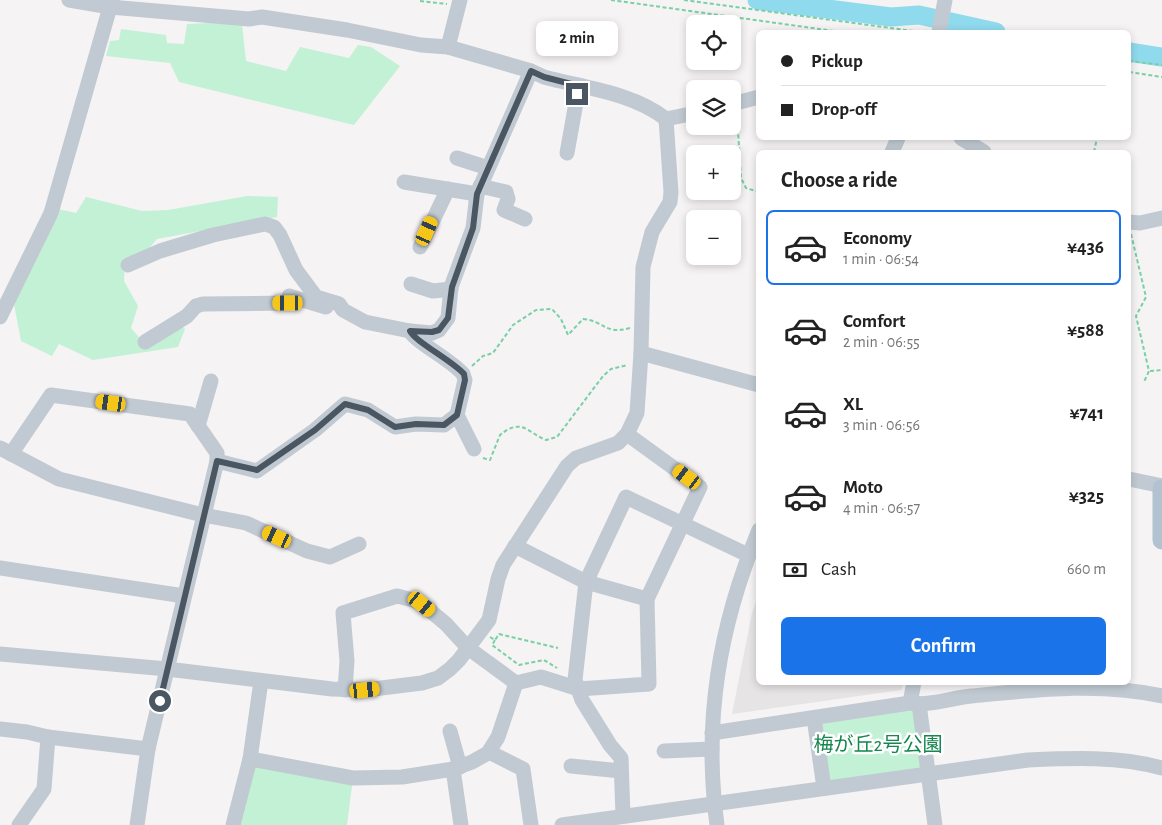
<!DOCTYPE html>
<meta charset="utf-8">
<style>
:root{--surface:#fff;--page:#f6f6f6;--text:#222;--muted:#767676;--line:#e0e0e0;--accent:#1a73e8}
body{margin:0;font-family:"Alegreya Sans","Noto Sans JP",sans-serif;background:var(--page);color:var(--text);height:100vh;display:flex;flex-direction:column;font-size:19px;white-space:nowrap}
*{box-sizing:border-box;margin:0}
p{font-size:16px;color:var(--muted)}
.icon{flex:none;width:28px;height:28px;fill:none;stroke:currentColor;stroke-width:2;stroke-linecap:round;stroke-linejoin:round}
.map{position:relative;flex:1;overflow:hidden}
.drawer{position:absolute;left:756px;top:150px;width:375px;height:535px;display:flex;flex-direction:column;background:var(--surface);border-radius:8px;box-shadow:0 2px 8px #0003}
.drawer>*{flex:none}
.banner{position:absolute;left:756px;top:30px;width:375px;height:110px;border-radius:8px;box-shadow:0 2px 8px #0003;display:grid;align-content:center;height:110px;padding:0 25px;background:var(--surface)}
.tools{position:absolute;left:686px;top:15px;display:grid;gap:10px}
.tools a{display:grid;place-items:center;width:55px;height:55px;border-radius:8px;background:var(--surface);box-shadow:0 2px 8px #0003;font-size:25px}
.end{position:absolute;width:22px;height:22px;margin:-11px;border:6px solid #4a5661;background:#fff;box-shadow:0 0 0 2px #fff}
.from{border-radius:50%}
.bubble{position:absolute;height:35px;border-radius:8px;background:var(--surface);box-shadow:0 2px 8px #0003;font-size:16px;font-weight:600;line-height:35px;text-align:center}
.car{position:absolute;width:15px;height:30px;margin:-15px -8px;border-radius:6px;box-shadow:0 0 4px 1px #0007;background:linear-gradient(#f5c518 24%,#345 0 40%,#f5c518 0 76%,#345 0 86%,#f5c518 0)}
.banner b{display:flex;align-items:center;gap:18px;height:48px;font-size:19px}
.banner b+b{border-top:1px solid var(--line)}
.banner i{width:12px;height:12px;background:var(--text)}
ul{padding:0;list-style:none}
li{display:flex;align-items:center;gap:15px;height:75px;margin:0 10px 8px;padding:0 15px;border:2px solid transparent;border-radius:8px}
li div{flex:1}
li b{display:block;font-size:19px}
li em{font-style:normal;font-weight:600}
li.current{border-color:var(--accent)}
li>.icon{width:45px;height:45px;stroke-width:1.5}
h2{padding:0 25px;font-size:22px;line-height:60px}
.pay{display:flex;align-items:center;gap:12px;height:55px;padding:0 25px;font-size:19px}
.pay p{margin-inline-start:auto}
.button{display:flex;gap:10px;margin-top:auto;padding:10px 25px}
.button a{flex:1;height:58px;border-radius:8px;background:var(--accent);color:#fff;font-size:20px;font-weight:600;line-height:58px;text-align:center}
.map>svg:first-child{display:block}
.education{fill:#e6e4e5}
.green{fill:#c3f1d5}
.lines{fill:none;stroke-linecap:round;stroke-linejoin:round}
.river{stroke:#90daee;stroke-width:19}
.path{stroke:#7ad0a6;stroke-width:2;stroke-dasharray:4 2.5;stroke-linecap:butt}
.minor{stroke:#c1cad2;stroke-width:15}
.major{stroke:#b3c2d1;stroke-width:19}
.route{stroke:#4a5661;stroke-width:6}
.labels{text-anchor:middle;stroke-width:5;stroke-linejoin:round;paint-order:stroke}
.park-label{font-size:20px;fill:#17864f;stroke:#fff}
</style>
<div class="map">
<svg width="1162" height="825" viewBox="0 0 1162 825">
<rect width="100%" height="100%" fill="#f5f3f3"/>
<!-- education -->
<path class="education" d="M759,592V682L904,683L901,690L732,714L752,613Z"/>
<!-- green -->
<g class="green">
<path d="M210,23L242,24L246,61L286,71L300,47L349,58L358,45L371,47L400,66L354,125L179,82L170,63L106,56L110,41L119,40L121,29L166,35L167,43L184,44L187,24Z"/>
<path d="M247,196L278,197L277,217L157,239L143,255L125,263L124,281L138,306L131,328L144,343L177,322L185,329L178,347L93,360L59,344L52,356L21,341L13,299L58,209L76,213L86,197L142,211L168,210Z"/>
<path d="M911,709L916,712L922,765L919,770L830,782L821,722Z"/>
<path d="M250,759L353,778L347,825H233Z"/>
</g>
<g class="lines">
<!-- river -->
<g class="river">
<path d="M757,0L891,17L919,15L996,32"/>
<path d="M1129,52L1162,57"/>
</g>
<!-- path -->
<g class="path">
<path d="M611,0L841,32"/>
<path d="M684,0L920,32"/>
<path d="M420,1L447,4"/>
<path d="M1129,61L1162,65"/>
<path d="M1129,72L1162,77"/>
<path d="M737,115L741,178L746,188L759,192"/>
<path d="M1094,152L1097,138"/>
<path d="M1131,234L1146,297L1136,316L1149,371L1144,382"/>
<path d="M472,366L483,356L493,353L513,325L536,310L552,309L561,319L568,335L583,319C605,321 604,335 630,328"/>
<path d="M1150,371L1162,370"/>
<path d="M483,458L490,460L500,435C522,417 528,433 546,440L557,437L603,376L611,369L628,365"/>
<path d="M490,637L495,640L499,634L558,648"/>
<path d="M495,640L492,645L519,665L544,660L557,668"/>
</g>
<!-- minor -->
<g class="minor">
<path d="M939,32L945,0"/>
<path d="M448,47L460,0"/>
<path d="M732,104L759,97"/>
<path d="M666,119L695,113"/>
<path d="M961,138L984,152"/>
<path d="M892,152L898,138"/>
<path d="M567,153L579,86"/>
<path d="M457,158L488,168"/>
<path d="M404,182L477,194"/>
<path d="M480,186L506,192L508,199L504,210L525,219"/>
<path d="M1129,222L1140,223L1162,218"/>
<path d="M420,247L448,189"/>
<path d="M128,265L160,251L213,235L265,224L274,227L280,235L296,270L316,297L339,304L343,310L365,322L410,331"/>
<path d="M411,284L433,291L451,289"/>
<path d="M0,317L51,213L112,0"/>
<path d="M145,342L187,316L196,306L203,304L288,303L289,296L326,307"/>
<path d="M641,353L759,385"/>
<path d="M457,415L474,449"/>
<path d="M198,426L211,381"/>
<path d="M0,448L59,479L203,515L246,523L307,551L330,557L359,544"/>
<path d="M11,454L51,395L190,414L217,453V461L148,749L137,825"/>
<path d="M217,461L257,471L315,430L345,404L368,410L395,427L416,424L444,425L457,415L465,380L463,374C453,361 414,341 410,331L432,333L439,330L448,318L451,287L473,228L477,194L531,71"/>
<path d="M1129,479L1162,486"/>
<path d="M515,546L586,582L647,599"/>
<path d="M0,568L184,596"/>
<path d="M0,654L167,669L332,689L365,690L422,683L438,678L450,669L459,660L489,620L498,579L503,565L567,466L576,458L618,443L627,434L637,413L641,353L643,267L652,232L670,202L671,192L666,119C633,93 585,88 544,77L531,71L448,47L421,45L347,30L262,17L249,19L110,7L69,0"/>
<path d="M516,683L541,677L579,689L649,684L647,599L700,487L627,434"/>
<path d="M910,703L914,682"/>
<path d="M919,704L935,825"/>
<path d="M814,718L824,788"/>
<path d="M0,729L27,732L48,737L148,749"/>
<path d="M450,731L460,767"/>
<path d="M712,733L910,703C930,706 951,698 971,696C1034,690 1099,682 1162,696"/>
<path d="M664,751L712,749"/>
<path d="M489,752L523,769L531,825"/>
<path d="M250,759L353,778L402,777L453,769L472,762L488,753L498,737L516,683L468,648L446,624L422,604L413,600L397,596L343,613L347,661L345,690"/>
<path d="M571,766L621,771"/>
<path d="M453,769L461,825"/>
<path d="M623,816L621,758L610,745L582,700L575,680L586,582L626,497L748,555"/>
<path d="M19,825L44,789L48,737"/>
<path d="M233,825L250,759L261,681"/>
<path d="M562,825L1028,760C1073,758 1118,756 1162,768"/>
<path d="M717,825C703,721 719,626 759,530"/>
</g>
<!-- major -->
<path class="major" d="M1162,489V540"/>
</g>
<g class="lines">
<!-- route -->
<path class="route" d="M160,701L217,461L257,470L315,430L345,404L368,410L395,427L416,424L444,425L457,415L465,380L464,374C453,361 414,341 410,331L432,332L439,330L448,318L452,287L473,228L477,194L531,71L544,77L579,86L577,94"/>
</g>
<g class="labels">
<!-- park labels -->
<g class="park-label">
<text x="878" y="751">梅が丘2号公園</text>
</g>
</g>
</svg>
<div class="tools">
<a><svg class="icon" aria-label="locate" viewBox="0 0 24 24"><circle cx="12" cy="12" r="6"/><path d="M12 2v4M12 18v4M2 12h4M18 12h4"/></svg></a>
<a><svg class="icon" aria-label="layers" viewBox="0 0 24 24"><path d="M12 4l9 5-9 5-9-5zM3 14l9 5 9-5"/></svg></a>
<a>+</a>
<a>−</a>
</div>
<i class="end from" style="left:160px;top:701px"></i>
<i class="end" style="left:577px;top:94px"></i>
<div class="bubble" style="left:536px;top:21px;width:82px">2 min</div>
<i class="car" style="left:427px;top:231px;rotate:24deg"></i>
<i class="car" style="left:288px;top:303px;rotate:270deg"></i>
<i class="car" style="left:111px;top:403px;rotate:278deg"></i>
<i class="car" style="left:687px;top:477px;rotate:306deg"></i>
<i class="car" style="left:277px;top:537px;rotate:295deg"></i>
<i class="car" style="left:422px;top:604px;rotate:129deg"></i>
<i class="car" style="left:365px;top:690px;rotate:84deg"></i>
<div class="banner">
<b><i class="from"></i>Pickup</b>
<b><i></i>Drop-off</b>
</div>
<section class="drawer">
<h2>Choose a ride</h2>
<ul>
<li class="current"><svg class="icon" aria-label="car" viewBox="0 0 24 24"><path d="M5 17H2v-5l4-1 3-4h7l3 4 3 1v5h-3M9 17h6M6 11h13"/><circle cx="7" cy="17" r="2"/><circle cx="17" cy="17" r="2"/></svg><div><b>Economy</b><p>1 min · 06:54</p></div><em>¥436</em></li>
<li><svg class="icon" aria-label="car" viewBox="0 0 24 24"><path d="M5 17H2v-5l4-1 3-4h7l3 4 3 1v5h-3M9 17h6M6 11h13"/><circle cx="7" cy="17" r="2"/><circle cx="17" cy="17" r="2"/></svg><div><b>Comfort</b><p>2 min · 06:55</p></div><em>¥588</em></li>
<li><svg class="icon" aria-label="car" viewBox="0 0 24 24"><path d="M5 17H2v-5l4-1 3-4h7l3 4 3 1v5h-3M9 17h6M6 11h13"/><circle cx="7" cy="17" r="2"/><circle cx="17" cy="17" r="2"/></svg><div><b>XL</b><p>3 min · 06:56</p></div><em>¥741</em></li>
<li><svg class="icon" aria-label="car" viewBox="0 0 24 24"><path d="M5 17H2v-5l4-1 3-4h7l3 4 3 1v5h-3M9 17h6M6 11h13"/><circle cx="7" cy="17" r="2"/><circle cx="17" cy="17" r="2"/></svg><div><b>Moto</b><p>4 min · 06:57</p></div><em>¥325</em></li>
</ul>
<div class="pay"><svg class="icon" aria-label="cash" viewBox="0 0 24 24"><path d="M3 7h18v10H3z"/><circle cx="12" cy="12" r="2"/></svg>Cash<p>660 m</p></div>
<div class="button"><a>Confirm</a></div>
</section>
</div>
